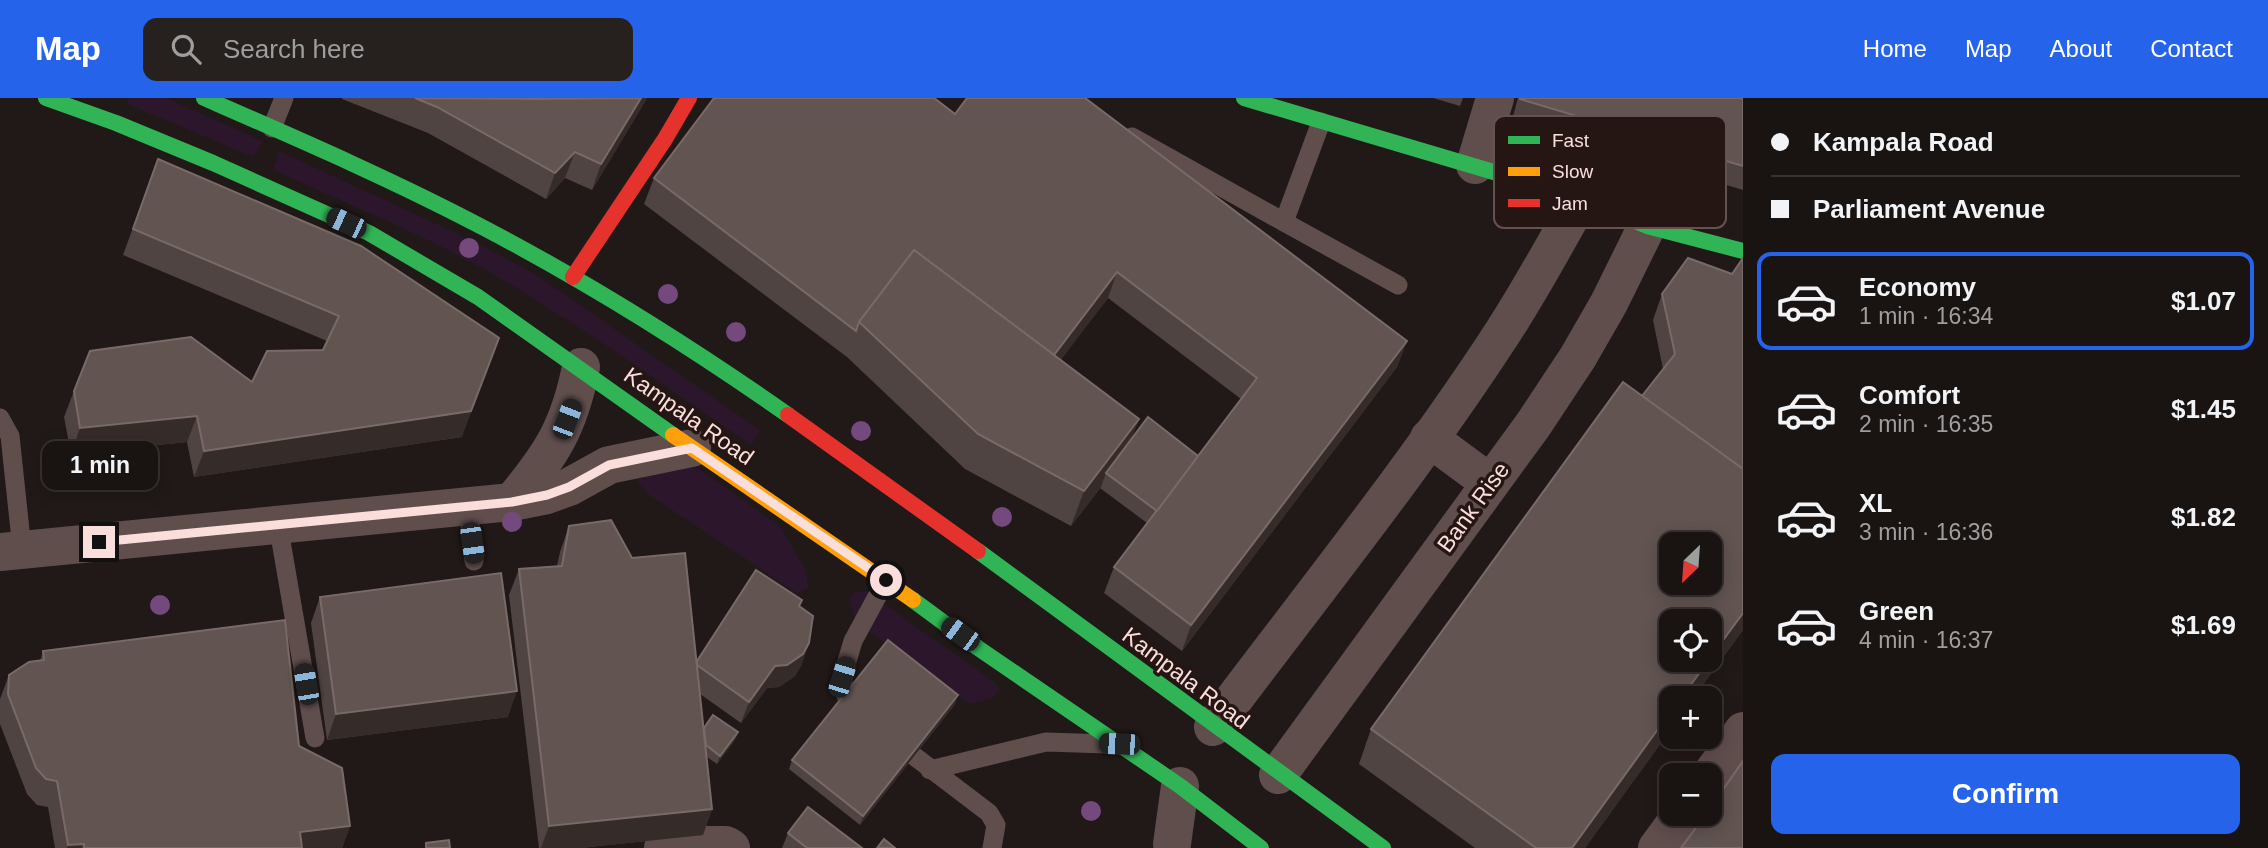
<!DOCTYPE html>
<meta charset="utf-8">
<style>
:root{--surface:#191311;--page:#26201f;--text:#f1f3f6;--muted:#9f9e9f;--line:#373231;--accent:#2563eb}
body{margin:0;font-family:Arial,sans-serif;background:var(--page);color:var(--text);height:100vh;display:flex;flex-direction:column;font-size:26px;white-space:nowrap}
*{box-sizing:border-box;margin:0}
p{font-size:23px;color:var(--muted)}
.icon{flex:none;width:38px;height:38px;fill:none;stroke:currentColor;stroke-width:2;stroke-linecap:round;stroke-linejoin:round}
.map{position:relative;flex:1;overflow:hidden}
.panel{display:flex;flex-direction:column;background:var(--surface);width:525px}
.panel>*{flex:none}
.guide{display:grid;align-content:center;height:154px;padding:0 28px;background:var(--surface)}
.needle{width:46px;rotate:205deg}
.fabs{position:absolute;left:1659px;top:434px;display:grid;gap:14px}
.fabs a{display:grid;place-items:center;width:63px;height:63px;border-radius:14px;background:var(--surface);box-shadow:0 4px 18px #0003,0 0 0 2px var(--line);font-size:35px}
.end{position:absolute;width:32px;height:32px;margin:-16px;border:9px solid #fadedb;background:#111;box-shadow:0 0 0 4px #111}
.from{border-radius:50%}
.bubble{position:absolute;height:49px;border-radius:14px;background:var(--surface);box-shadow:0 4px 18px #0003,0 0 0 2px var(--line);font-size:23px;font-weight:700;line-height:49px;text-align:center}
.car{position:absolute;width:21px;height:42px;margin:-21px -10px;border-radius:9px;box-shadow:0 0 5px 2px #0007;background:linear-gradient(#222 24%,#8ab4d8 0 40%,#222 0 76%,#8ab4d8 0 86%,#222 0)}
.guide b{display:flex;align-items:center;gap:24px;height:66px;font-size:26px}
.guide b+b{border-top:2px solid var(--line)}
.guide i{width:18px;height:18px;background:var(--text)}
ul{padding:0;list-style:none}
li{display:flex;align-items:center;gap:21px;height:98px;margin:0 14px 10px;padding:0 14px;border:4px solid transparent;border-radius:14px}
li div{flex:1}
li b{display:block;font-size:26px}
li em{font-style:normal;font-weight:700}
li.active{border-color:var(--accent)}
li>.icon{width:63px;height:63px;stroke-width:1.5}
.action{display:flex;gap:14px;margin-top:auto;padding:14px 28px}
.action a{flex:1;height:80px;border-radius:14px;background:var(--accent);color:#fff;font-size:28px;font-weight:700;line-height:80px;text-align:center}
header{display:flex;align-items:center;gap:42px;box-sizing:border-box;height:98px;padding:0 35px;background:var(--accent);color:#fff}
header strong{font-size:33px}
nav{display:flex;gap:38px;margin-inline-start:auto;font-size:24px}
.search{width:490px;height:63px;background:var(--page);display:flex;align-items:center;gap:18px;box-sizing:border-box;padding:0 24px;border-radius:14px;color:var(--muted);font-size:26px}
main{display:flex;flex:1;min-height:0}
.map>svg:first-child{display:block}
.green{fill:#2b162b}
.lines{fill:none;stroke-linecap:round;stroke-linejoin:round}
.lane{stroke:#604e4d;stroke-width:19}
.street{stroke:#604e4d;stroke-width:38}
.fast{stroke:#30b455;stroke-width:16}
.slow{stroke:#ff9f0a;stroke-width:16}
.jam{stroke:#e5322d;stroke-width:16}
.tree{fill:#74497d}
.wall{fill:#4f4441;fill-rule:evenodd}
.shaded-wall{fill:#352c29}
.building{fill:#615451;stroke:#796a67;stroke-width:2;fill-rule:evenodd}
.route{stroke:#fadedb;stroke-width:9}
.labels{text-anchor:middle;stroke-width:7;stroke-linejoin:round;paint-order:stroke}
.street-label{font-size:23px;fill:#fadedb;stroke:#251613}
.key{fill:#251613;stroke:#65524f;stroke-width:2}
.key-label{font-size:19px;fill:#fadedb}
</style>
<header>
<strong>Map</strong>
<div class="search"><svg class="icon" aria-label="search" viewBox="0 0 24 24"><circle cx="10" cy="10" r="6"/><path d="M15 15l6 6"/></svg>Search here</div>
<nav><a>Home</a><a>Map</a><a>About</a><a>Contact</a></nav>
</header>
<main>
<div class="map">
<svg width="1743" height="750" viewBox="0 0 1743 750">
<rect width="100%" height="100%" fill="#211917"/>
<!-- green -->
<g class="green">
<path d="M129,0H166L263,43L254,59L127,6Z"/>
<path d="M279,53L469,141L535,176L760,332L751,347C669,291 588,232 503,182C430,139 350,107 273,72Z"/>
<path d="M668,349L780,428L806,473L808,489L798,496L648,396L635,380Z"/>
<path d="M855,494H867L994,584L1000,591L993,600L969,606L856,524L849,502Z"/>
</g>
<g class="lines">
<!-- lane -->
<g class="lane">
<path d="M1321,24L1284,124L1398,187"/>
<path d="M272,30L284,0"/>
<path d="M1132,39L1284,124"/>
<path d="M0,320L10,338L22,451"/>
<path d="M468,408L474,463"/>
<path d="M278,426L315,640"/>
<path d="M846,598L842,580L853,543L886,482"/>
<path d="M914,658L989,715L996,727L992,750"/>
<path d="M930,672L1046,644L1107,646"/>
</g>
<!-- street -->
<g class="street">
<path d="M1475,67L1495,0"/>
<path d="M1429,340L1490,385"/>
<path d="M512,404C551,357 569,330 581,269"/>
<path d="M0,454L512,404L547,397L569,389L609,367L692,350"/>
<path d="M1213,629C1311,498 1414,371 1503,234C1531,191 1556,145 1581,100"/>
<path d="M1278,677L1533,327L1578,259L1609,205L1647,128"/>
<path d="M1710,678L1743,633"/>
<path d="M1172,746L1180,688"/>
<path d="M663,750L686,747H726L731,750"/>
<path d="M1657,750L1682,716"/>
</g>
<!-- fast -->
<g class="fast">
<path d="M46,0L116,25L213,65L369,135L478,199L673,337"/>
<path d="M204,0C298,41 393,82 484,130C589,185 691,249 788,317"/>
<path d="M1244,0L1581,100L1647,128L1743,153"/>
<path d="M978,453L1383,750"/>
<path d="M913,502L978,550L1180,688L1261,750"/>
</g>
<!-- slow -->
<path class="slow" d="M673,337L913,502"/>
<!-- jam -->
<g class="jam">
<path d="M573,179L665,41L689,0"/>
<path d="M788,317L978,453"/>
</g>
</g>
<!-- trees -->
<g class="tree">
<circle cx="469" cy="150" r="10"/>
<circle cx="668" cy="196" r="10"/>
<circle cx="736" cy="234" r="10"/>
<circle cx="861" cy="333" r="10"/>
<circle cx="1002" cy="419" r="10"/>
<circle cx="512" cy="424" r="10"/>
<circle cx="160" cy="507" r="10"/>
<circle cx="1091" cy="713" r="10"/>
</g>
<!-- wall -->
<g class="wall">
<path d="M342,0H647L592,92L565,80L546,101L428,35L342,1Z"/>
<path d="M1433,0H1463L1460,8Z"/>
<path d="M1518,0H1743V92L1512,22Z"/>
<path d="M955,16L1407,243L1397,269L1182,553L1104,495L1114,469L1147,425L1100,390L1101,389L1071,428L965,371L847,259L644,106L654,80ZM1108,200L1241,301L1198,358L1131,341L1139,321L1060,262Z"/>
<path d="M158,61L361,148L462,339L194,379L187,344L71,356L64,319L74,293L252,284L323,252L327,243L123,157Z"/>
<path d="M1662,196L1743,532L1693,600H1671V631L1585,750H1475L1359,666L1371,631L1663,271L1653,222Z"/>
<path d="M569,428L632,460L697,563L800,508L802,566L795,578L779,589L767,590L741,625L700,596L704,630L738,634L735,642L717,666L707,659L712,711L703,737L580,750H539L509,497L519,471L557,468L560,454Z"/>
<path d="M320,499L508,619L327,642L311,525Z"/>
<path d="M43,553L299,648L350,728L342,750H55L48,709L37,707L27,696L0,626V601L9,577L40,563Z"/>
<path d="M955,606L860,727L789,671L792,662Z"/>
<path d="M788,735L862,750H782Z"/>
</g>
<!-- shaded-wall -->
<g class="shaded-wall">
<path d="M641,0H647L592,92L601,66Z"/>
<path d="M575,54L565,80L546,101L555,75Z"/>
<path d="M1117,174L1108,200L1039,291L1048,265Z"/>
<path d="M499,240L462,339L194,379L204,353Z"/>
<path d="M1407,243L1397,269L1182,553L1191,527Z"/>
<path d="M197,318L187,344L71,356L80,330Z"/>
<path d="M1139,321L1126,356L1106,375L1101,389L1071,428L1084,393Z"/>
<path d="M1743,515V532L1693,600H1681Z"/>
<path d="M809,545L802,566L795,578L779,589L767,590L741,625L749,604L775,568Z"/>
<path d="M517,593L508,619L327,642L336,616Z"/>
<path d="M958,597L955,606L860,727L863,718Z"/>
<path d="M1671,613V631L1585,750H1572Z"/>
<path d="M738,634L735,642L717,666L720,658Z"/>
<path d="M712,711L703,737L580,750H541L549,728Z"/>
<path d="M350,728L342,750H294L300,734Z"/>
<path d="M84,746L82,750H67L68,747Z"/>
</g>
<!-- building -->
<g class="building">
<path d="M415,0L537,1L641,0L601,66L575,54L555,75L437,9Z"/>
<path d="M714,0H934L955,16L967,0H1085L1407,243L1191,527L1114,469L1257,280L1117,174L1054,257L914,152L859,224L856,233L654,80Z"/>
<path d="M1520,0H1743V68L1520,1Z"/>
<path d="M158,61L361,148L499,240L471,313L204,353L197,318L80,330L74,293L90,253L191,239L252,284L267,253L323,252L339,218L133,131Z"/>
<path d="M914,152L1139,321L1084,393L978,336L859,224Z"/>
<path d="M1688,160L1732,176L1743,160V371L1642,298L1675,256L1662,196Z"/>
<path d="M1623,284L1743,371V515L1710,560V523H1671V562H1709L1681,600H1671V613L1572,750H1536L1371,631ZM1671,446H1710V485H1671Z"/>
<path d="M1148,319L1198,358L1157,413L1106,375Z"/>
<path d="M611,422L632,460L685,455L712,711L549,728L519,471L562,468L569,428Z"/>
<path d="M756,472L802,502L799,508L813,518L809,545L803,556L787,567L775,568L749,604L697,567V563Z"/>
<path d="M501,475L517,593L336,616L320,499Z"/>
<path d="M285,522L299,648L342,670L350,728L300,734L302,750H84V746L68,747L57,683L46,681L36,670L8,596L9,577L29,564L44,562L43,553Z"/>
<path d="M888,542L958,597L863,718L792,662Z"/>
<path d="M713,617L738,634L720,658L706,647L704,630Z"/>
<path d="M1743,663V750H1681L1706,716H1710V710Z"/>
<path d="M808,709L862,750H807L788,735Z"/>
<path d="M884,741L895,750H877Z"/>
<path d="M449,742L450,750H426V745Z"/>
</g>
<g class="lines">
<!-- route -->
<path class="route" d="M99,444L512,404L547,397L569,389L609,367L692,350L886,482"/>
</g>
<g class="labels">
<!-- street labels -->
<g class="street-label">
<text transform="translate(689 318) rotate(35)" y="8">Kampala Road</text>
<text transform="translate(1473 409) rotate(-54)" y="8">Bank Rise</text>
<text transform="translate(1186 580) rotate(37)" y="8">Kampala Road</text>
</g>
</g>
<!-- legend -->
<rect x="1494" y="18" width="232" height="112" rx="10" class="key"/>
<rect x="1508" y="38" width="32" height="8" fill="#30b455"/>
<rect x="1508" y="69" width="32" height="9" fill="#ff9f0a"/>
<rect x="1508" y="101" width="32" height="8" fill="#e5322d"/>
<g class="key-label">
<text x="1552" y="49">Fast</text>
<text x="1552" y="80">Slow</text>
<text x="1552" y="112">Jam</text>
</g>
</svg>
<div class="fabs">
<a><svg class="needle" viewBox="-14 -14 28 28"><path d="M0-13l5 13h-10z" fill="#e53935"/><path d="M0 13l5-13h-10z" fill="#9f9e9f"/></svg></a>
<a><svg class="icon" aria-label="locate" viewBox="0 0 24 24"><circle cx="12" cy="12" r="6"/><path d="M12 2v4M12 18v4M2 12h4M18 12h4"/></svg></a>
<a>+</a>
<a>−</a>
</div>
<i class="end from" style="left:886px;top:482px"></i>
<i class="end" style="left:99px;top:444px"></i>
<div class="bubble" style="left:42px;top:343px;width:116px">1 min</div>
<i class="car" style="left:346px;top:125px;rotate:295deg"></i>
<i class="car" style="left:567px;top:321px;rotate:21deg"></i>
<i class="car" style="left:472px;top:445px;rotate:172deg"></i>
<i class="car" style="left:960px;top:536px;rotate:306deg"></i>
<i class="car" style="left:842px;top:579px;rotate:17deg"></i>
<i class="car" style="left:306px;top:586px;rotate:350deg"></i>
<i class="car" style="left:1119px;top:646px;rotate:272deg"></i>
</div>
<section class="panel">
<div class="guide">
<b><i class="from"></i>Kampala Road</b>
<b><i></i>Parliament Avenue</b>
</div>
<ul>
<li class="active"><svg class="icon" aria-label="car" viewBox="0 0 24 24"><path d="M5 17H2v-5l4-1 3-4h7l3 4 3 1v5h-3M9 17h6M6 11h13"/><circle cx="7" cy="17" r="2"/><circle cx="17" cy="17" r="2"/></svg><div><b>Economy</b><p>1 min · 16:34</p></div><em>$1.07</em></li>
<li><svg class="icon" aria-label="car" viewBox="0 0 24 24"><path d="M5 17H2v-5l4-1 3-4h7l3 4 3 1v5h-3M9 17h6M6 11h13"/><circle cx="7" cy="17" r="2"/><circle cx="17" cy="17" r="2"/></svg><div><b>Comfort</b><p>2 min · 16:35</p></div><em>$1.45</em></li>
<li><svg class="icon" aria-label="car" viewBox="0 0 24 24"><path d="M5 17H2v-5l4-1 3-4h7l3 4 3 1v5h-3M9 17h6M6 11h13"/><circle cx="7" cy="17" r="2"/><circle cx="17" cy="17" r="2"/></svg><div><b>XL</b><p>3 min · 16:36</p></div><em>$1.82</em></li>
<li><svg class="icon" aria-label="car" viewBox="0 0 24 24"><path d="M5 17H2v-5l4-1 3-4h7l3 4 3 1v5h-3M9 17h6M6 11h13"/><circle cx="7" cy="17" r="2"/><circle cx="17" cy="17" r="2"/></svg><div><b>Green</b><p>4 min · 16:37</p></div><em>$1.69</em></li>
</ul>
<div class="action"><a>Confirm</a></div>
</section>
</main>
